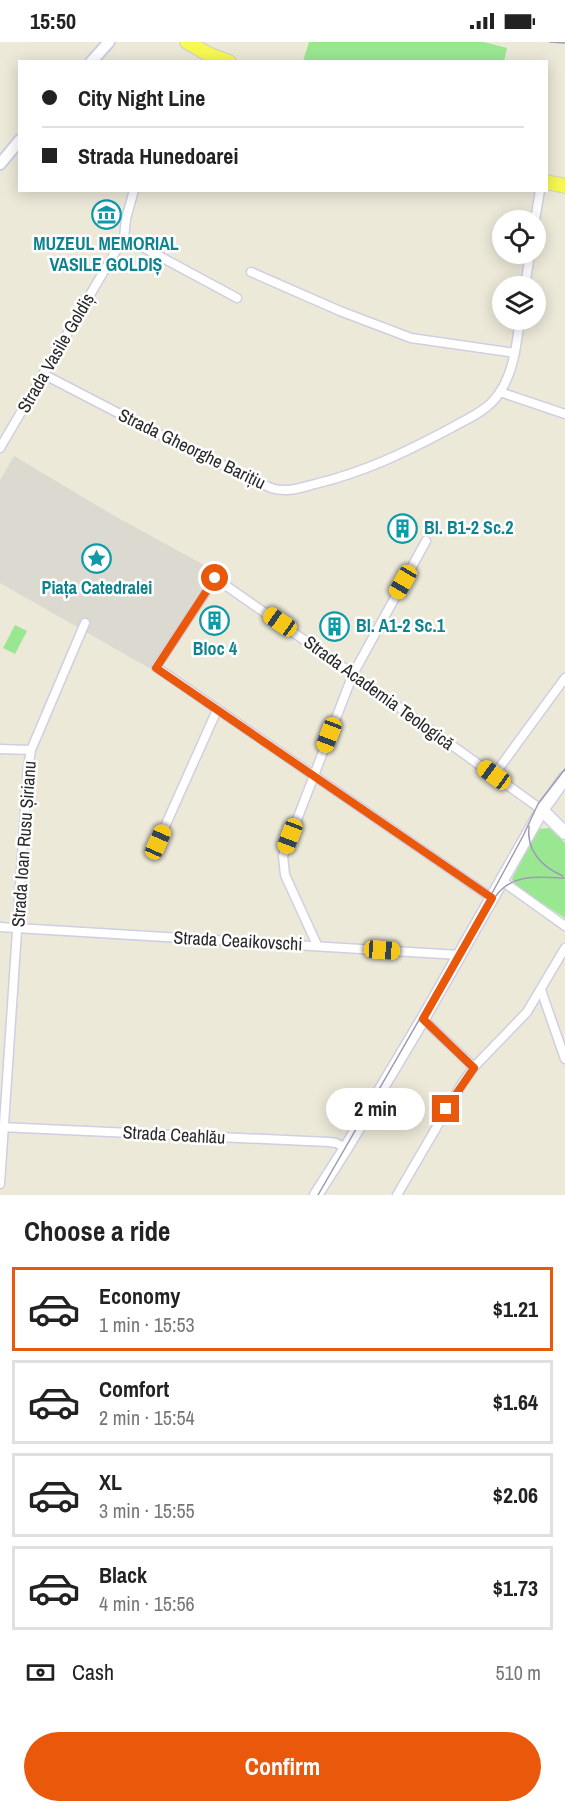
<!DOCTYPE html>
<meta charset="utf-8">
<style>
:root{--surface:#fff;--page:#f6f6f6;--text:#222;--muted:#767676;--line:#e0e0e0;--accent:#ea580c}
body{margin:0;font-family:"Archivo Narrow",sans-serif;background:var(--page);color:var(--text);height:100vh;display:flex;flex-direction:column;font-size:22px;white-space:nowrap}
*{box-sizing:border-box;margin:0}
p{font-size:20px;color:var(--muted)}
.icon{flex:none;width:33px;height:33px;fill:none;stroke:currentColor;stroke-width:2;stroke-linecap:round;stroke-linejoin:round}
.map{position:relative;height:1153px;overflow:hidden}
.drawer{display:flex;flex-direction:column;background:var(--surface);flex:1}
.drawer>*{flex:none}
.top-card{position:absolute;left:18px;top:18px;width:530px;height:132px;border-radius:0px;box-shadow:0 3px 15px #0003;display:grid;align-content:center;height:132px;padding:0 24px;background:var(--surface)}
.buttons{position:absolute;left:492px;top:168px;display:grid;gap:12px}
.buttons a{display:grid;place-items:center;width:54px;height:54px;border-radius:50%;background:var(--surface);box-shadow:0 3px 15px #0003;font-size:30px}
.end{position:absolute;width:27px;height:27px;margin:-14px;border:8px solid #ea580c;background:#fff;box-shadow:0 0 0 3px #fff}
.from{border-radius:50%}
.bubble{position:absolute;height:42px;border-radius:21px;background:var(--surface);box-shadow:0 3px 15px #0003;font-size:20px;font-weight:700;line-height:42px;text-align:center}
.car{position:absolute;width:18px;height:36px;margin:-18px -9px;border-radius:8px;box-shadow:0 0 4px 2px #0007;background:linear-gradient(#f5c518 24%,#345 0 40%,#f5c518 0 76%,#345 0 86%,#f5c518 0)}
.top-card b{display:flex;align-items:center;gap:21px;height:57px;font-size:22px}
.top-card b+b{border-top:2px solid var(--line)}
.top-card i{width:15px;height:15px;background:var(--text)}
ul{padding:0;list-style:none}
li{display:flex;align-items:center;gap:18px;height:84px;margin:0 12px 9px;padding:0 12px;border:3px solid var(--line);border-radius:0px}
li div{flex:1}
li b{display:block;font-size:22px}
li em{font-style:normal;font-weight:700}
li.current{border-color:var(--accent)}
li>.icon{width:54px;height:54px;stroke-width:1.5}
h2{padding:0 24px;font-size:27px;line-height:72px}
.pay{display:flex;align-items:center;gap:15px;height:66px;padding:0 24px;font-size:22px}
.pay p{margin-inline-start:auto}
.button{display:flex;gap:12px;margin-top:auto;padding:12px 24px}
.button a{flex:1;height:69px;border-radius:36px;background:var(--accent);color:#fff;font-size:24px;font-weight:700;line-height:69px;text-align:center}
.status{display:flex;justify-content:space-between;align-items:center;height:42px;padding:0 30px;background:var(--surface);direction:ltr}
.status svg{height:16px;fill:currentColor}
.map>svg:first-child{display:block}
.green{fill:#9ae792}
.plaza{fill:#dcdad0}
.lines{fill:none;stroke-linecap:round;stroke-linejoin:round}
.minor-casing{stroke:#d0cee3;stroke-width:11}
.tertiary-casing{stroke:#d0cee3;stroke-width:14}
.secondary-casing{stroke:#d0cee3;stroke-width:15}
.primary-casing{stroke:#d0d0d0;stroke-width:16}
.minor{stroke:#fff;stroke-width:8}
.tertiary{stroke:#fff;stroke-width:10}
.secondary{stroke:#fff;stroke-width:12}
.primary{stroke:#f7f952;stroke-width:14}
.tram{stroke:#9e9cb4;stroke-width:1.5}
.route{stroke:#ea580c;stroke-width:8}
.labels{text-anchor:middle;stroke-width:5;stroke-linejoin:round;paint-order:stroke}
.culture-label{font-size:18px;font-weight:bold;fill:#0d838f;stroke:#fff}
.street-label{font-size:18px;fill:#292929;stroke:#fff}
</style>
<div class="status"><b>15:50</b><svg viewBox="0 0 49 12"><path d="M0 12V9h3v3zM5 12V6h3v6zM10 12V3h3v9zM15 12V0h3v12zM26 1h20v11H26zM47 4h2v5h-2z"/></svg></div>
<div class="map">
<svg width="565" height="1153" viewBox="0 0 565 1153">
<rect width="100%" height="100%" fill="#ece9d9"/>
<!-- green -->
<g class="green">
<path d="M309,0H484L507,6L504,19H303Z"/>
<path d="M15,583L27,589L15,612L3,606Z"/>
<path d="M549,786L565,801V876L517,845L512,837L538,787Z"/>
</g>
<!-- plaza -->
<path class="plaza" d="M14,414L113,473L213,528L149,626L0,541V438Z"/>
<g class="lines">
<defs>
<g id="minor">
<path d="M535,178L540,148"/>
<path d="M124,195L237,256"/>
<path d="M251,230L340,269L411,296L515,311"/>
<path d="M525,244L530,212"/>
<path d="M43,332L172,399L271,446C286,451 300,446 315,442C365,430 406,410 451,386C465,378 482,371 493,359C513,337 516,306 520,278"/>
<path d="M500,350L565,372"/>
<path d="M0,406L124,195L126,177L134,148"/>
<path d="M0,707L31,708"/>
<path d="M494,733L565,636"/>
<path d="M158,800L217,668"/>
<path d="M502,839L565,884"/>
<path d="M492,856L156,625L215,536L353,632L542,768"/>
<path d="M0,885L459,913"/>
<path d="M317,903L285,833L283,814L353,632L426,499"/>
<path d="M541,948L565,1017"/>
<path d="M423,977L474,1025"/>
<path d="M0,1085L329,1100L336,1101L346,1106"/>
<path d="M0,1142L28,725L31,708L85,581"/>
<path d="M397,1153L463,1040L474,1025L527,970L565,906"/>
</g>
<g id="tertiary">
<path d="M91,20L109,0"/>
<path d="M0,122L20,98"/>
</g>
<g id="secondary">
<path d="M542,768L565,791"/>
<path d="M316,1153L346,1106L423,977L542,768L565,736"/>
</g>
<g id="primary">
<path d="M187,0L208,12L229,20"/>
<path d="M546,140L565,144"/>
</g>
</defs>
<!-- minor casing -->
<use href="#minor" class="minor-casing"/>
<!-- tertiary casing -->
<use href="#tertiary" class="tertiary-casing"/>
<!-- secondary casing -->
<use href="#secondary" class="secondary-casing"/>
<!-- primary casing -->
<use href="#primary" class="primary-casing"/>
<!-- minor -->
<use href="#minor" class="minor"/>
<!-- tertiary -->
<use href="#tertiary" class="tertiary"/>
<!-- secondary -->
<use href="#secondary" class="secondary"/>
<!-- primary -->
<use href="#primary" class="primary"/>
<!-- tram -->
<g class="tram">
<path d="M550,0L565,1"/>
<path d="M529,784C526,809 542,825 563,834"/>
<path d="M496,854C512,831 540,835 565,836"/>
<path d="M318,1153L490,855L523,794L538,762L565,727"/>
</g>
</g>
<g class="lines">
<!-- route -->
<path class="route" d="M215,536L156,626L492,856L423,977L474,1026L446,1067"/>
</g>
<!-- icons -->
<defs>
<symbol id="museum-ring" viewBox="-11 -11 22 22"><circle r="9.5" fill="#fff" stroke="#0f9aa8" stroke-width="1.5"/><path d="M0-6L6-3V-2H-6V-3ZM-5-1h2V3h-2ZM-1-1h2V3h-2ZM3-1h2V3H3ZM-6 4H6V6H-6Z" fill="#0f9aa8"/></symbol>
<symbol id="building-ring" viewBox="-11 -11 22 22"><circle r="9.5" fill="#fff" stroke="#0f9aa8" stroke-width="1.5"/><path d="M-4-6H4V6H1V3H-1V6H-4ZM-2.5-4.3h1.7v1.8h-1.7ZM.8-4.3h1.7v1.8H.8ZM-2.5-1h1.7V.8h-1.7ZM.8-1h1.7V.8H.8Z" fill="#0f9aa8"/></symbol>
<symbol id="sight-ring" viewBox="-11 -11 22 22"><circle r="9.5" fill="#fff" stroke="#0f9aa8" stroke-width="1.5"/><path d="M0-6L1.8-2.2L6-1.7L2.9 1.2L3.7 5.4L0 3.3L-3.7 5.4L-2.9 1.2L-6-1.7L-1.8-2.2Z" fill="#0f9aa8"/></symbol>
</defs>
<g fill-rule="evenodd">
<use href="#museum-ring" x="90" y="156" width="33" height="33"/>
<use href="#building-ring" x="386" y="470" width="33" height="33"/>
<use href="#sight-ring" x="80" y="500" width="33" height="33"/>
<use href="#building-ring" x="198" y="562" width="33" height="33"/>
<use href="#building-ring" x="318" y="568" width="33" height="33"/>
</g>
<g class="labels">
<!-- culture labels -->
<g class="culture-label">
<text x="106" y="208">MUZEUL MEMORIAL<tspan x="106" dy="21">VASILE GOLDIȘ</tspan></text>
<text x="424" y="492" text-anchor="start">Bl. B1-2 Sc.2</text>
<text x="97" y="552">Piața Catedralei</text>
<text x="356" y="590" text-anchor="start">Bl. A1-2 Sc.1</text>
<text x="215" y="613">Bloc 4</text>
</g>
<!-- street labels -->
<g class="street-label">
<text transform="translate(56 311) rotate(-60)" y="6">Strada Vasile Goldiș</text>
<text transform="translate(192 407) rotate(26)" y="6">Strada Gheorghe Barițiu</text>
<text transform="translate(379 651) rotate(36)" y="6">Strada Academia Teologică</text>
<text transform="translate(24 802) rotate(-86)" y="6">Strada Ioan Rusu Șirianu</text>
<text transform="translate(238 899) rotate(3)" y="6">Strada Ceaikovschi</text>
<text transform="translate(174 1093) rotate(3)" y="6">Strada Ceahlău</text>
</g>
</g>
</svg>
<div class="buttons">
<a><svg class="icon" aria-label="locate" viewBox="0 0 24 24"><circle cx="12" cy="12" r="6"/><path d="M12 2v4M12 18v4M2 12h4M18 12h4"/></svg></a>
<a><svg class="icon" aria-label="layers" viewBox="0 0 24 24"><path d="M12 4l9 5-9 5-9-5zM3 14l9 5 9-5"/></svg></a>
</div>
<i class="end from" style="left:215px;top:536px"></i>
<i class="end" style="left:446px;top:1067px"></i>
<div class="bubble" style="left:326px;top:1046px;width:99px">2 min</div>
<i class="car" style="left:403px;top:540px;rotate:210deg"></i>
<i class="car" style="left:280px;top:580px;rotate:305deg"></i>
<i class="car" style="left:329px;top:693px;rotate:201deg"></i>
<i class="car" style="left:494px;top:733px;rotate:306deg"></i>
<i class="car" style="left:290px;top:794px;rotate:201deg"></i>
<i class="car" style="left:158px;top:800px;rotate:24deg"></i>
<i class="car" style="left:382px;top:908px;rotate:94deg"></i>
<div class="top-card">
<b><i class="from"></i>City Night Line</b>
<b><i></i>Strada Hunedoarei</b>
</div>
</div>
<section class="drawer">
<h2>Choose a ride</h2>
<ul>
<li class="current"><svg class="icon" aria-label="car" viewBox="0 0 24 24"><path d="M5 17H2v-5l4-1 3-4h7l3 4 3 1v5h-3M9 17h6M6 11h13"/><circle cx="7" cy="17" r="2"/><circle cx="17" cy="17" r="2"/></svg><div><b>Economy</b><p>1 min · 15:53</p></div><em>$1.21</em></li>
<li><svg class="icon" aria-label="car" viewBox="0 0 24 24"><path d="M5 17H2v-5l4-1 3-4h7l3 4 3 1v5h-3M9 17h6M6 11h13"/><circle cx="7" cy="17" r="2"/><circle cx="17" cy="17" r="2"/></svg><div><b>Comfort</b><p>2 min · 15:54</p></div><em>$1.64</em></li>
<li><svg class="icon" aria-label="car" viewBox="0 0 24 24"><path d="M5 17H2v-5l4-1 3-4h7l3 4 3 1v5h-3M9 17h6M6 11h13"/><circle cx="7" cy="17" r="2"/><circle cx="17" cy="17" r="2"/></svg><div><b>XL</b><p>3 min · 15:55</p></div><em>$2.06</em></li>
<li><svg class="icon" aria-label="car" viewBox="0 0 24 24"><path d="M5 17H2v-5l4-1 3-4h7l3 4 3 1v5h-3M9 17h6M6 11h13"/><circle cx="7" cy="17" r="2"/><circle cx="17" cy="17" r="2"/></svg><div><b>Black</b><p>4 min · 15:56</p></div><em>$1.73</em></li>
</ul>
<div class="pay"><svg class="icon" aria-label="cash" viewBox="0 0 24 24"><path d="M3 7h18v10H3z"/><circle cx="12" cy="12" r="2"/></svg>Cash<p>510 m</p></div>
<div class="button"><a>Confirm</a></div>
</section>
